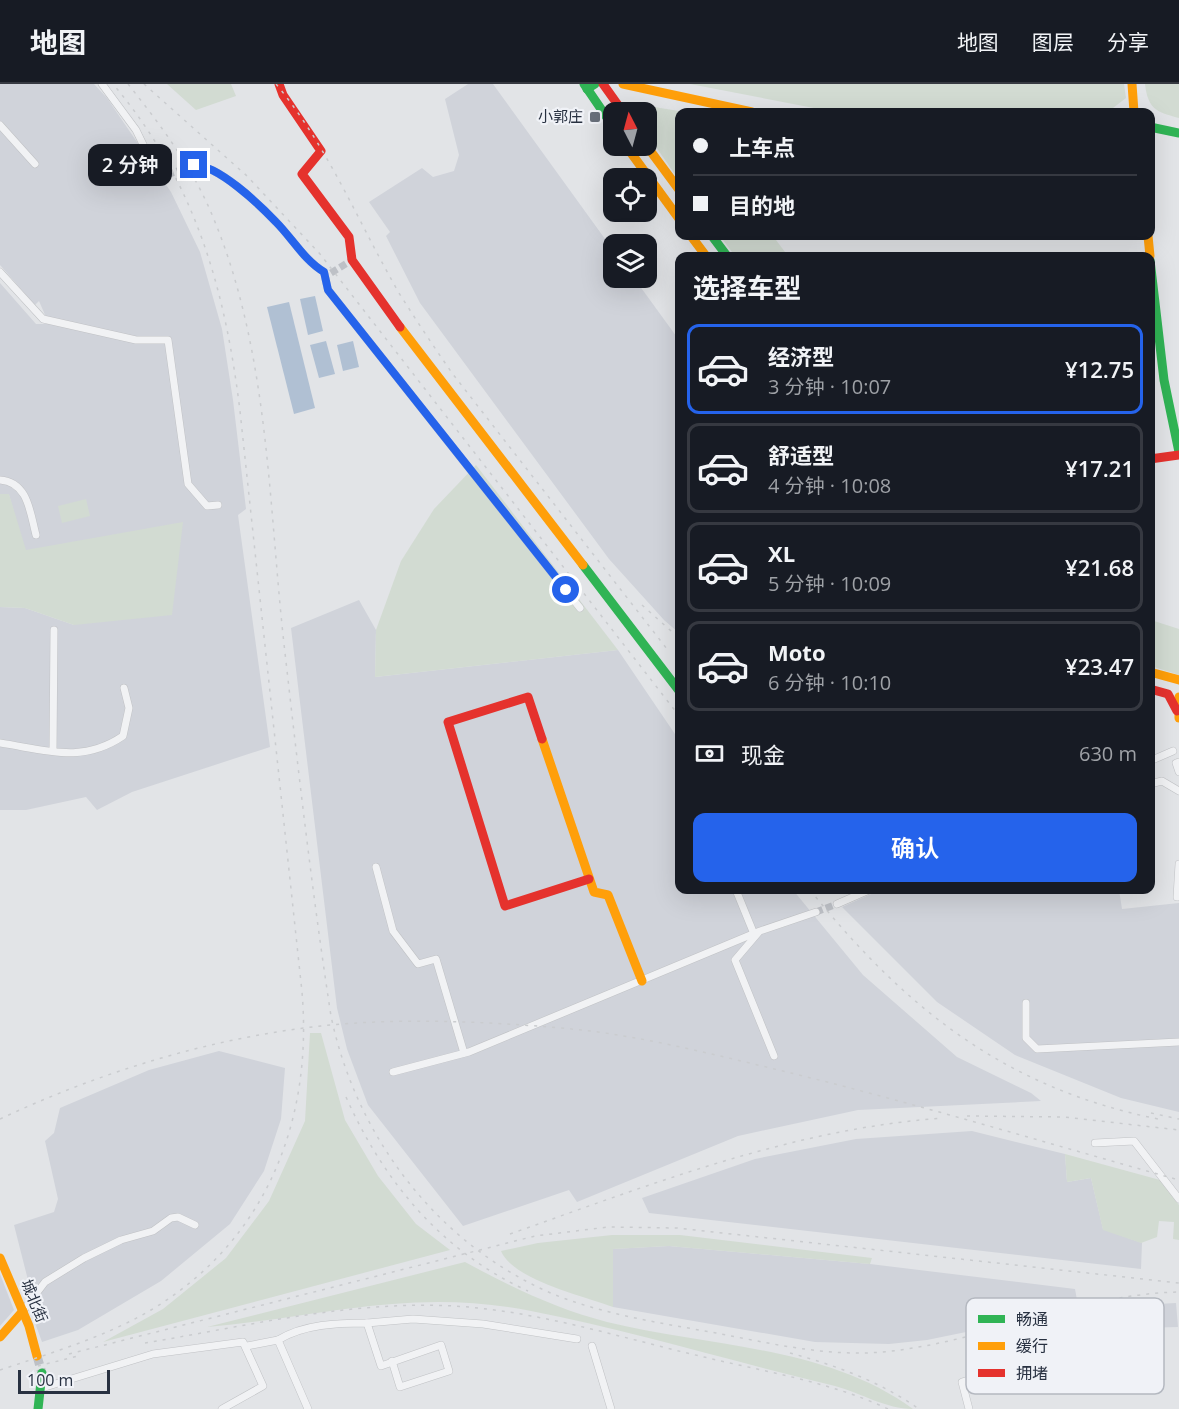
<!DOCTYPE html>
<html lang="zh">
<meta charset="utf-8">
<style>
:root{--surface:#171b24;--page:#242831;--text:#f1f3f6;--muted:#9ea1a6;--line:#363941;--accent:#2563eb}
body{margin:0;font-family:"Open Sans","Noto Sans SC",sans-serif;background:var(--page);color:var(--text);height:100vh;display:flex;flex-direction:column;font-size:22px;white-space:nowrap}
*{box-sizing:border-box;margin:0}
p{font-size:20px;color:var(--muted)}
.icon{flex:none;width:33px;height:33px;fill:none;stroke:currentColor;stroke-width:2;stroke-linecap:round;stroke-linejoin:round}
.map{position:relative;flex:1;overflow:hidden}
.details{position:absolute;left:675px;top:168px;width:480px;height:642px;display:flex;flex-direction:column;background:var(--surface);border-radius:12px;box-shadow:0 6px 24px #0002}
.details>*{flex:none}
.hud{position:absolute;left:675px;top:24px;width:480px;height:132px;border-radius:12px;box-shadow:0 6px 24px #0002;display:grid;align-content:center;height:132px;padding:0 18px;background:var(--surface)}
.needle{width:39px;rotate:354deg}
.tools{position:absolute;left:603px;top:18px;display:grid;gap:12px}
.tools a{display:grid;place-items:center;width:54px;height:54px;border-radius:12px;background:var(--surface);box-shadow:0 6px 24px #0002;font-size:30px}
.scale{position:absolute;left:18px;bottom:15px;width:92px;box-sizing:border-box;padding-left:6px;border:3px solid #283141;border-top:0;font-size:16px;line-height:21px;white-space:nowrap;color:#283141;-webkit-text-stroke:4px #f0f2f7;paint-order:stroke}
.end{position:absolute;width:27px;height:27px;margin:-14px;border:8px solid #2563eb;background:#fff;box-shadow:0 0 0 3px #fff}
.from{border-radius:50%}
.bubble{position:absolute;height:42px;border-radius:12px;background:var(--surface);box-shadow:0 6px 24px #0002;font-size:20px;font-weight:600;line-height:42px;text-align:center}
.hud b{display:flex;align-items:center;gap:21px;height:57px;font-size:22px}
.hud b+b{border-top:2px solid var(--line)}
.hud i{width:15px;height:15px;background:var(--text)}
ul{padding:0;list-style:none}
li{display:flex;align-items:center;gap:18px;height:90px;margin:0 12px 9px;padding:0 6px;border:3px solid var(--line);border-radius:12px}
li div{flex:1}
li b{display:block;font-size:22px}
li em{font-style:normal;font-weight:600}
li.selected{border-color:var(--accent)}
li>.icon{width:54px;height:54px;stroke-width:1.5}
h2{padding:0 18px;font-size:27px;line-height:72px}
.pay{display:flex;align-items:center;gap:15px;height:66px;padding:0 18px;font-size:22px}
.pay p{margin-inline-start:auto}
.action{display:flex;gap:12px;margin-top:auto;padding:12px 18px}
.action a{flex:1;height:69px;border-radius:12px;background:var(--accent);color:#fff;font-size:24px;font-weight:600;line-height:69px;text-align:center}
header{display:flex;align-items:center;gap:36px;box-sizing:border-box;height:84px;padding:0 30px;background:var(--surface);border-bottom:2px solid var(--line)}
header strong{font-size:28px}
nav{display:flex;gap:33px;margin-inline-start:auto;font-size:21px}
.map>svg:first-child{display:block}
.built{fill:#d0d3da}
.green{fill:#d2dbd2}
.water{fill:#b0c0d3}
.lines{fill:none;stroke-linecap:round;stroke-linejoin:round}
.street-tunnel{stroke:#bdc0c6;stroke-width:7;stroke-dasharray:7 3.5;stroke-linecap:butt}
.secondary-tunnel{stroke:#bdc0c6;stroke-width:9;stroke-dasharray:9 4.5;stroke-linecap:butt}
.street-casing{stroke:#c0c2c5;stroke-width:8}
.street{stroke:#f1f2f4;stroke-width:7}
.fast{stroke:#30b455;stroke-width:9}
.slow{stroke:#ff9f0a;stroke-width:9}
.jam{stroke:#e5322d;stroke-width:9}
.rail{stroke:#cacccf;stroke-width:1.5;stroke-dasharray:3 6;stroke-linecap:butt}
.route{stroke:#2563eb;stroke-width:8}
.poi-dot{fill:#69707b;stroke:#f0f2f7;stroke-width:2}
.labels{text-anchor:middle;stroke-width:4.5;stroke-linejoin:round;paint-order:stroke}
.poi-label{font-size:15px;fill:#283141;stroke:#f0f2f7;text-anchor:end}
.street-label{font-size:15px;fill:#283141;stroke:#f0f2f7}
.key{fill:#f0f2f7;stroke:#b4b8c0;stroke-width:1.5}
.key-label{font-size:16px;fill:#283141}
</style>
<header>
<strong>地图</strong>
<nav><a>地图</a><a>图层</a><a>分享</a></nav>
</header>
<div class="map">
<svg width="1179" height="1325" viewBox="0 0 1179 1325">
<rect width="100%" height="100%" fill="#e2e4e7"/>
<!-- built -->
<g class="built">
<path d="M0,0H94L107,14L171,108L200,168L222,245L233,316L246,425L238,431L270,663L132,708L97,726L86,713L26,726H0V523L25,524L74,541L25,467L9,411L0,410V199L36,240H49L39,217L35,221L0,181Z"/>
<path d="M468,0H493L613,166L614,194H634L679,256L677,287L680,291L679,549L664,536L609,475L420,219L386,152L390,148L369,118L422,84L433,93L454,87L459,71L445,15Z"/>
<path d="M359,516L376,546L375,593L618,566L679,656L680,806H793L863,891L957,973L1031,1009L1041,1017L858,1026L738,1052L577,1118L569,1106L463,1142L368,1021L347,965L337,924L291,544Z"/>
<path d="M880,806H1119L1122,825L1179,819V1028L1121,1014L1015,971L937,918L842,823Z"/>
<path d="M219,967L285,984L281,1035L264,1087L230,1140L161,1197L78,1246L42,1258L22,1203L29,1200L14,1141L54,1128L58,1115L45,1057L54,1049L60,1024L149,986Z"/>
<path d="M972,1047L1065,1070L1067,1098L1091,1094L1103,1145L1142,1159L1141,1185L649,1129L642,1114L755,1075L856,1055Z"/>
<path d="M669,1162L870,1180L1075,1205L1077,1216L1035,1230L966,1248L927,1256L889,1260L815,1258L613,1223L612,1165Z"/>
<path d="M0,1190L14,1226L0,1242Z"/>
<path d="M1176,1219L1178,1243L1141,1244L1138,1221Z"/>
</g>
<!-- green -->
<g class="green">
<path d="M167,0H231L236,12L196,26Z"/>
<path d="M690,0H1124L1126,14L1113,24L861,28L824,26Z"/>
<path d="M1145,0H1179V34C1156,28 1148,25 1145,0Z"/>
<path d="M642,21L685,28H680L679,96L647,50L646,28H632Z"/>
<path d="M720,152H773L788,172H735Z"/>
<path d="M476,381L618,566L375,593L376,546L401,477L434,425Z"/>
<path d="M0,410H9L26,466L183,438L172,531L74,541L25,524L0,523Z"/>
<path d="M86,415L90,432L62,439L58,422Z"/>
<path d="M1151,536L1179,545V591L1151,582Z"/>
<path d="M310,949H321L345,1036L378,1092L416,1140L450,1166L103,1258L163,1225L226,1174L269,1117L305,1037Z"/>
<path d="M1065,1070L1160,1096L1179,1121V1156L1173,1155L1174,1138L1159,1137L1157,1153L1141,1159L1103,1146L1091,1094L1067,1098Z"/>
<path d="M612,1151H680L872,1174L870,1180L669,1162L613,1165V1223C584,1212 513,1196 501,1167L538,1159Z"/>
<path d="M465,1178C511,1203 556,1225 607,1238C708,1263 826,1261 913,1325C886,1325 861,1309 835,1302C734,1278 633,1247 531,1227C412,1203 322,1233 207,1243Z"/>
</g>
<!-- water -->
<g class="water">
<path d="M315,212L323,247L308,251L300,215Z"/>
<path d="M289,218L315,324L294,330L267,223Z"/>
<path d="M326,257L335,290L319,294L310,261Z"/>
<path d="M353,257L359,283L343,287L337,261Z"/>
</g>
<g class="lines">
<!-- street-tunnel -->
<g class="street-tunnel">
<path d="M167,91L194,81"/>
<path d="M331,189L352,176"/>
<path d="M816,828L837,820"/>
</g>
<!-- secondary-tunnel -->
<path class="secondary-tunnel" d="M37,1272L42,1289"/>
<defs>
<g id="street">
<path d="M102,0L136,46L157,89L163,92L167,91"/>
<path d="M0,41L35,80"/>
<path d="M194,81C218,81 259,120 276,138C292,154 304,176 324,188L328,206L580,524"/>
<path d="M0,188L43,235L136,256H168L188,400L207,422L218,421"/>
<path d="M0,396C28,398 30,428 36,451"/>
<path d="M0,659C46,666 82,680 123,652L129,624L124,604"/>
<path d="M53,667L54,546"/>
<path d="M1150,677L1173,667"/>
<path d="M1179,678L1176,679L1179,688"/>
<path d="M1150,700L1162,697L1179,707"/>
<path d="M1179,780L1177,813L1179,812"/>
<path d="M376,783L393,847L418,880L436,875L464,969"/>
<path d="M736,806L754,850"/>
<path d="M837,820L869,806"/>
<path d="M758,849L735,876L774,972"/>
<path d="M1026,919V954L1037,965L1179,958"/>
<path d="M393,988L469,968L760,847L816,828"/>
<path d="M1095,1059L1134,1057L1179,1115"/>
<path d="M23,1227L45,1198L84,1174L121,1156L153,1147L171,1134L178,1133L195,1141"/>
<path d="M367,1239L413,1235L483,1240L577,1255"/>
<path d="M278,1256C304,1240 338,1239 367,1239L381,1282L441,1261L449,1287L400,1303L392,1277"/>
<path d="M247,1262L278,1256L308,1325"/>
<path d="M592,1262L611,1325"/>
<path d="M42,1304L153,1270L243,1258L263,1302L222,1325"/>
<path d="M969,1325L962,1298L1033,1276V1263"/>
</g>
</defs>
<!-- street casing -->
<use href="#street" class="street-casing"/>
<!-- street -->
<use href="#street" class="street"/>
<!-- fast -->
<g class="fast">
<path d="M584,0L614,44"/>
<path d="M587,5L595,0"/>
<path d="M1150,43L1179,49"/>
<path d="M712,152L727,172"/>
<path d="M1150,176L1164,296L1179,368"/>
<path d="M583,481L680,608"/>
<path d="M38,1325L42,1289"/>
</g>
<!-- slow -->
<g class="slow">
<path d="M623,0L752,28"/>
<path d="M1132,0L1134,28"/>
<path d="M646,61L680,107"/>
<path d="M626,62L680,136"/>
<path d="M691,152L706,172"/>
<path d="M1148,152L1150,172"/>
<path d="M400,243L583,481"/>
<path d="M1150,588L1179,596"/>
<path d="M1179,613V634"/>
<path d="M542,655L594,808L608,811L642,897"/>
<path d="M0,1174L29,1242L37,1272"/>
<path d="M0,1253L23,1227"/>
</g>
<!-- jam -->
<g class="jam">
<path d="M279,0L283,11L321,67L302,90L349,153L352,176L400,243"/>
<path d="M603,0L623,28"/>
<path d="M1150,375L1179,371"/>
<path d="M1150,605L1168,610L1177,627"/>
<path d="M542,655L528,613L448,638L505,822L589,795"/>
</g>
<!-- rail -->
<g class="rail">
<path d="M128,0C159,39 190,80 210,126C269,262 268,415 284,560C298,684 312,808 331,932C356,1053 438,1161 553,1210C605,1231 661,1239 716,1249C769,1259 827,1273 882,1268C983,1259 1077,1210 1179,1208"/>
<path d="M144,0L247,92L320,170L680,633"/>
<path d="M276,0C329,64 358,138 399,209C416,236 434,263 452,289L667,565"/>
<path d="M642,521L680,555"/>
<path d="M810,806C906,925 1005,1004 1158,1035"/>
<path d="M346,1013C384,1098 442,1168 528,1207"/>
<path d="M1151,1029L1179,1035"/>
<path d="M967,1032L1064,1033L1179,1046"/>
<path d="M0,1035C100,988 211,954 321,942C402,933 501,938 582,946C651,954 724,973 791,989C921,1021 1050,1060 1179,1096"/>
<path d="M510,1150C652,1100 792,1045 943,1034"/>
<path d="M145,1259C254,1241 367,1212 478,1224C554,1232 630,1256 704,1273C766,1288 831,1298 888,1325"/>
<path d="M790,1269C835,1281 881,1298 919,1325"/>
<path d="M69,1270L535,1152L608,1143L677,1144L1179,1199"/>
<path d="M38,1282L78,1272"/>
<path d="M0,1286C51,1269 105,1253 151,1226C266,1157 313,1037 302,908L240,327C225,204 195,97 113,0"/>
</g>
</g>
<g class="lines">
<!-- route -->
<path class="route" d="M194,81C218,81 259,120 276,138C292,154 304,176 324,188L328,206L566,506"/>
</g>
<!-- markers -->
<rect class="poi-dot" x="589" y="27" width="12" height="12" rx="3"/>
<g class="labels">
<!-- poi labels -->
<g class="poi-label">
<text x="583" y="38">小郭庄</text>
</g>
<!-- street labels -->
<g class="street-label">
<text transform="translate(34 1217) rotate(68)" y="5">城北街</text>
</g>
</g>
<!-- legend -->
<rect x="966" y="1214" width="198" height="96" rx="9" class="key"/>
<rect x="978" y="1231" width="27" height="8" fill="#30b455"/>
<rect x="978" y="1258" width="27" height="8" fill="#ff9f0a"/>
<rect x="978" y="1285" width="27" height="8" fill="#e5322d"/>
<g class="key-label">
<text x="1016" y="1241">畅通</text>
<text x="1016" y="1268">缓行</text>
<text x="1016" y="1295">拥堵</text>
</g>
</svg>
<div class="tools">
<a><svg class="needle" viewBox="-14 -14 28 28"><path d="M0-13l5 13h-10z" fill="#e53935"/><path d="M0 13l5-13h-10z" fill="#9ea1a6"/></svg></a>
<a><svg class="icon" aria-label="locate" viewBox="0 0 24 24"><circle cx="12" cy="12" r="6"/><path d="M12 2v4M12 18v4M2 12h4M18 12h4"/></svg></a>
<a><svg class="icon" aria-label="layers" viewBox="0 0 24 24"><path d="M12 4l9 5-9 5-9-5zM3 14l9 5 9-5"/></svg></a>
</div>
<div class="scale">100 m</div>
<i class="end from" style="left:566px;top:506px"></i>
<i class="end" style="left:194px;top:81px"></i>
<div class="bubble" style="left:88px;top:60px;width:84px">2 分钟</div>
<div class="hud">
<b><i class="from"></i>上车点</b>
<b><i></i>目的地</b>
</div>
<section class="details">
<h2>选择车型</h2>
<ul>
<li class="selected"><svg class="icon" aria-label="car" viewBox="0 0 24 24"><path d="M5 17H2v-5l4-1 3-4h7l3 4 3 1v5h-3M9 17h6M6 11h13"/><circle cx="7" cy="17" r="2"/><circle cx="17" cy="17" r="2"/></svg><div><b>经济型</b><p>3 分钟 · 10:07</p></div><em>¥12.75</em></li>
<li><svg class="icon" aria-label="car" viewBox="0 0 24 24"><path d="M5 17H2v-5l4-1 3-4h7l3 4 3 1v5h-3M9 17h6M6 11h13"/><circle cx="7" cy="17" r="2"/><circle cx="17" cy="17" r="2"/></svg><div><b>舒适型</b><p>4 分钟 · 10:08</p></div><em>¥17.21</em></li>
<li><svg class="icon" aria-label="car" viewBox="0 0 24 24"><path d="M5 17H2v-5l4-1 3-4h7l3 4 3 1v5h-3M9 17h6M6 11h13"/><circle cx="7" cy="17" r="2"/><circle cx="17" cy="17" r="2"/></svg><div><b>XL</b><p>5 分钟 · 10:09</p></div><em>¥21.68</em></li>
<li><svg class="icon" aria-label="car" viewBox="0 0 24 24"><path d="M5 17H2v-5l4-1 3-4h7l3 4 3 1v5h-3M9 17h6M6 11h13"/><circle cx="7" cy="17" r="2"/><circle cx="17" cy="17" r="2"/></svg><div><b>Moto</b><p>6 分钟 · 10:10</p></div><em>¥23.47</em></li>
</ul>
<div class="pay"><svg class="icon" aria-label="cash" viewBox="0 0 24 24"><path d="M3 7h18v10H3z"/><circle cx="12" cy="12" r="2"/></svg>现金<p>630 m</p></div>
<div class="action"><a>确认</a></div>
</section>
</div>
